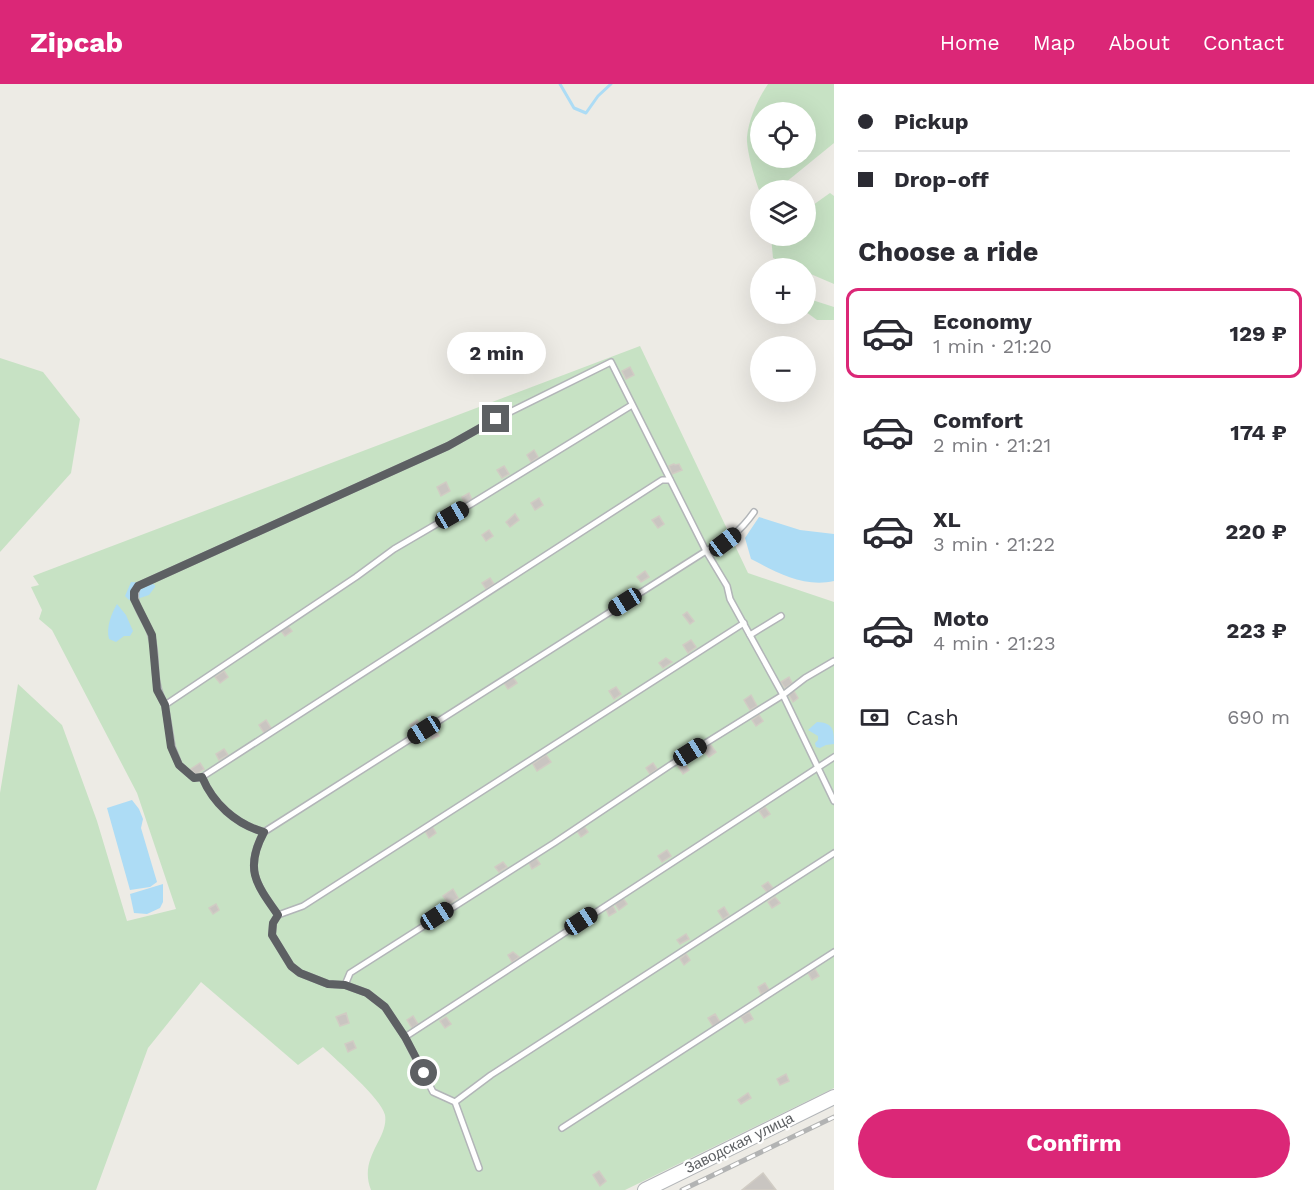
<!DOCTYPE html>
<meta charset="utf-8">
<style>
:root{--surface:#fff;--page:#f2f2f3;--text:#2b2b33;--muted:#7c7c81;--line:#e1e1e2;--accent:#db2777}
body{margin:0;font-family:"Work Sans",sans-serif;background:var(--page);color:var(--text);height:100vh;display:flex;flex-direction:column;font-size:22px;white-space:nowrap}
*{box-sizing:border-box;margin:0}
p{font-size:20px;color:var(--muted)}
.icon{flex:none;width:33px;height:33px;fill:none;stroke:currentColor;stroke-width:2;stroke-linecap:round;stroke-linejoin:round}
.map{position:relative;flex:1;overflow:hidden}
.side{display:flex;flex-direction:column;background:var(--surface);width:480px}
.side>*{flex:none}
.top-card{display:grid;align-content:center;height:132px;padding:0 24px;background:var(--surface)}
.tools{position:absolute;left:750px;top:18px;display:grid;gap:12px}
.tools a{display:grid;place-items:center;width:66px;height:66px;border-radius:50%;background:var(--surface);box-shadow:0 6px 24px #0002;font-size:30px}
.end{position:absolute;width:27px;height:27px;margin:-14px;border:8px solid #5d6063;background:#fff;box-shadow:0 0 0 3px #fff}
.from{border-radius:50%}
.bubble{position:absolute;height:42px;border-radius:21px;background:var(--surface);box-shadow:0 6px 24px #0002;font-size:20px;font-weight:700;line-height:42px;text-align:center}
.car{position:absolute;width:18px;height:36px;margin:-18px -9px;border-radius:8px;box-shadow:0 0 4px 2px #0007;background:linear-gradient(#222 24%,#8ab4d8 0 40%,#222 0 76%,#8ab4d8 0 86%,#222 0)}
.top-card b{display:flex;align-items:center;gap:21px;height:57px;font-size:22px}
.top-card b+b{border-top:2px solid var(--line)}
.top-card i{width:15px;height:15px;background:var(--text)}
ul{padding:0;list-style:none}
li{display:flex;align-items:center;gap:18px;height:90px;margin:0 12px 9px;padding:0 12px;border:3px solid transparent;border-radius:12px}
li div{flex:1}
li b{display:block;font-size:22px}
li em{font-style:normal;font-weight:700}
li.current{border-color:var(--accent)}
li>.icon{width:54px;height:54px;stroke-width:1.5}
h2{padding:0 24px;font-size:27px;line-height:72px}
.pay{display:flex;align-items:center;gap:15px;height:66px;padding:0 24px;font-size:22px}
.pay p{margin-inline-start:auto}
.action{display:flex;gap:12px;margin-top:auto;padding:12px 24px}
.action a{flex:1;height:69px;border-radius:36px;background:var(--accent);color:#fff;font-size:24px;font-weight:700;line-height:69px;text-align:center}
header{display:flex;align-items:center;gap:36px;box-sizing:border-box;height:84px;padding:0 30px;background:var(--accent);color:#fff}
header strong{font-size:28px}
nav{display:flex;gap:33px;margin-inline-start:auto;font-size:21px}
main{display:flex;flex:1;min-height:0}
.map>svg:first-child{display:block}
.green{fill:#c7e2c4;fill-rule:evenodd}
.water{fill:#addcf5}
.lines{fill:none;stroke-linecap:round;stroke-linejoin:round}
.stream{stroke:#addcf5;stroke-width:3}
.building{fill:#c9c5c1;stroke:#d1ccc4;stroke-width:1.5}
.service-casing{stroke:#b2b5b8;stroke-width:8}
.tertiary-casing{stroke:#b2b5b8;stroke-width:16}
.service{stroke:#fff;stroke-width:5}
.tertiary{stroke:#fff;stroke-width:14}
.rail-casing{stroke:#b2b3b3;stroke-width:5}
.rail{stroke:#fff;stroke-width:3;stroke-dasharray:9;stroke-linecap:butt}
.route{stroke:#5d6063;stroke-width:8}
.labels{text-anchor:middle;stroke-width:4.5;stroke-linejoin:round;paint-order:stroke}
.street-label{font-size:15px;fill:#5d6063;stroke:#fff}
</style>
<header>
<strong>Zipcab</strong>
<nav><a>Home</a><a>Map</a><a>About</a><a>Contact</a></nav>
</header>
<main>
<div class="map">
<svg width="834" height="1106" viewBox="0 0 834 1106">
<rect width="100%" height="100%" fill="#edebe5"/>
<!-- green -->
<g class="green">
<path d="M768,0H834V59L780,103L774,106L760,108C755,96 746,65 747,53C749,34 758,15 768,0ZM806,28V74H760V28Z"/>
<path d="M830,109L834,112V200L806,188V184H798L773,174L771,152H806V126Z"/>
<path d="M806,214L834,223V236H817L806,228Z"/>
<path d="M640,262L748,489L834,518V1004L625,1106H371C358,1073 389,1055 385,1031C381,1014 337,977 323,963L298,981L201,898L148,964L96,1106H0V709L18,600L62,641L97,737L127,837L176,825L137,709L52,546L39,535L42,526L31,503L39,501L33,492Z"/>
<path d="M0,274L43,288L80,335L71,389L0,468Z"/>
</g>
<!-- water -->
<g class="water">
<path d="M759,433L800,446L834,450V497C804,504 776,488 751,475L745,454Z"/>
<path d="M131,498L149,499L155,501V503L149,511L140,514L135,511L129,516L125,512Z"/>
<path d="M117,520L126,531L133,547L130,552H124L116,558L109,555C106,544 111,530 117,520Z"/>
<path d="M817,638C833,639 834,645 834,660L826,661L820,664L816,663L815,659L818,656V652L808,646Z"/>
<path d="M132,716L139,725L143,735L141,744L157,798L150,803L130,806L107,724Z"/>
<path d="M163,800V818L160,824L147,830L134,829L130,810Z"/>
</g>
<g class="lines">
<!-- stream -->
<path class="stream" d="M560,0L574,24L586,29L598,12L611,0"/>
</g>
<!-- building -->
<g class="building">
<path d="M630,283L634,291L626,295L622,287Z"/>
<path d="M534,366L538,373L531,378L527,371Z"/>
<path d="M674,380L675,381L679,380L682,386L672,390L669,382Z"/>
<path d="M504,382L509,390L502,394L497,386Z"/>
<path d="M446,398L450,407L441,412L437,403Z"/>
<path d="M469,409L472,416L465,420L462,413Z"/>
<path d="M539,414L543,421L535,426L531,419Z"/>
<path d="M515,430L519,436L510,443L506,438Z"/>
<path d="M659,432L664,440L658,444L652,436Z"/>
<path d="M489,446L493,452L486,457L482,451Z"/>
<path d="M645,487L649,493L641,498L637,493Z"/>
<path d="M490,494L494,500L486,505L482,499Z"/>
<path d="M687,528L694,537L690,540L683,531Z"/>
<path d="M288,542L292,547L285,552L281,547Z"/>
<path d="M691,556L696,563L688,569L683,561Z"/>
<path d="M666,574L672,578L663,584L659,579Z"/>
<path d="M224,587L228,593L220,599L215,593Z"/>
<path d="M513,593L517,599L508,605L504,599Z"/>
<path d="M789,593L792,599L785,604L781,598Z"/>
<path d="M616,603L621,610L614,615L609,607Z"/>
<path d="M794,607L798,614L793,618L788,610Z"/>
<path d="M751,611L757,622L750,626L744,616Z"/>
<path d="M759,631L763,637L756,642L752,636Z"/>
<path d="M266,636L271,644L264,649L259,641Z"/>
<path d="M417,636L421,643L415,647L410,641Z"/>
<path d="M435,645L439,652L432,655L429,649Z"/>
<path d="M710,660L716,668L709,673L703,666Z"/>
<path d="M224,665L228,671L219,676L216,670Z"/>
<path d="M546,671L551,678L537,687L533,680Z"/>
<path d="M684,678L689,686L683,690L678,682Z"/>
<path d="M200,679L204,685L195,691L191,685Z"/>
<path d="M653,679L657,685L650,690L646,684Z"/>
<path d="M765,723L770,730L764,734L759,727Z"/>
<path d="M432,742L436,749L429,754L425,747Z"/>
<path d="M584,742L588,748L581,753L577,747Z"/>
<path d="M667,766L671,772L662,778L658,772Z"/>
<path d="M536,774L540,780L532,785L529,779Z"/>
<path d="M503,778L507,783L499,788L495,783Z"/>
<path d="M768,798L773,804L767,808L762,802Z"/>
<path d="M453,805L458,814L449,820L443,812Z"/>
<path d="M775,813L780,819L772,824L768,818Z"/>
<path d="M623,814L627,820L619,826L615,820Z"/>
<path d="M216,820L219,826L213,830L209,824Z"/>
<path d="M613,822L616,828L609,832L606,825Z"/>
<path d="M724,823L729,831L723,835L718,827Z"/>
<path d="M686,850L689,855L680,860L677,856Z"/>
<path d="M513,868L519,873L512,878L508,871Z"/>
<path d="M686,870L690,876L684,881L680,875Z"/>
<path d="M815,885L819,892L812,896L808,889Z"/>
<path d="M765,899L769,906L761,910L758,903Z"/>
<path d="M749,928L753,935L745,939L741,933Z"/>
<path d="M346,929L349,939L340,942L336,933Z"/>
<path d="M715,930L720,938L713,942L708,934Z"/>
<path d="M413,932L418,940L412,944L407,936Z"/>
<path d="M446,933L451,940L445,944L440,937Z"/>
<path d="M353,957L356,964L348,968L345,960Z"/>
<path d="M786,990L789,997L780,1001L777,995Z"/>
<path d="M748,1009L751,1014L741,1020L738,1016Z"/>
<path d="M599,1087L606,1097L600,1102L593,1091Z"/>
<path d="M763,1089L776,1106H742Z"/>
</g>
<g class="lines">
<defs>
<g id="service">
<path d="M750,551L781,532"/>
<path d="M165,621C150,594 159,576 151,551C147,535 128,518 138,502L448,362L496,335L611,278L706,467L727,502L730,515L783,611L834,717"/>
<path d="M202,693L662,396H670"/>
<path d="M264,748L706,467C728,456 740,448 754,428"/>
<path d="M278,831L303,822L744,539"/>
<path d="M345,901L350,889L554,759L672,680L783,611L805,594L834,577"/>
<path d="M405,953L834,673"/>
<path d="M455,1018L491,991L834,769"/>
<path d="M562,1044L834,868"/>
<path d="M479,1084L455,1018L433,1008L405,953L385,923L367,909L345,901L328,900L300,889L291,882L272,851L273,839L278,831C256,800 244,784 264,748C235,740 213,719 202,693L194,694L179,681L172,663L165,621L356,493L394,465L471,420L632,321"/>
</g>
<path id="tertiary" d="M645,1106L834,1013"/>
</defs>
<!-- service casing -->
<use href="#service" class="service-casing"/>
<!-- tertiary casing -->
<use href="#tertiary" class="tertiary-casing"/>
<!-- service -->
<use href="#service" class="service"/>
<!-- tertiary -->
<use href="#tertiary" class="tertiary"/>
<defs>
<path id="rail" d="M682,1106L834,1033"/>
</defs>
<!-- rail casing -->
<use href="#rail" class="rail-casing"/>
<!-- rail -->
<use href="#rail" class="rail"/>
</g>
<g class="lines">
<!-- route -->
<path class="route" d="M424,989L405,953L385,923L367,909L345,901L328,900L300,889L291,882L272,851L273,839L278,831C256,800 244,785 264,748C235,740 213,719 202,693L194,694L179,681L171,663L165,621L157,606L152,551L134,515V508L138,502L448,362L496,335"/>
</g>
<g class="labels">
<!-- street labels -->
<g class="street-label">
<text transform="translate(739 1059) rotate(-26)" y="5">Заводская улица</text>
</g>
</g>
</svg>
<div class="tools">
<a><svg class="icon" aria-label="locate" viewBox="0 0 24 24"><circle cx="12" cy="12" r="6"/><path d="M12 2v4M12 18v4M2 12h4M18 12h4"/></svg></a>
<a><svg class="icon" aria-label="layers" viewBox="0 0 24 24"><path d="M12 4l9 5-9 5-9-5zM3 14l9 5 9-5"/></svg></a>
<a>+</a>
<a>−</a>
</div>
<i class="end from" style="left:424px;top:989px"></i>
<i class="end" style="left:496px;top:335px"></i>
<div class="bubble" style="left:447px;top:248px;width:99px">2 min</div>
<i class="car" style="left:452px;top:431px;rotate:60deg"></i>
<i class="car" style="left:725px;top:458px;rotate:53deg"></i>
<i class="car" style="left:625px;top:518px;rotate:238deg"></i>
<i class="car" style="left:424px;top:646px;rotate:238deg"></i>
<i class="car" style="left:690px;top:668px;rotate:58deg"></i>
<i class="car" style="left:437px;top:832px;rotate:57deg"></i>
<i class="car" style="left:581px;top:837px;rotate:57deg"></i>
</div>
<section class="side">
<div class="top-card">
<b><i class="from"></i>Pickup</b>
<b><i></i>Drop-off</b>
</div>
<h2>Choose a ride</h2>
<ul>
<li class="current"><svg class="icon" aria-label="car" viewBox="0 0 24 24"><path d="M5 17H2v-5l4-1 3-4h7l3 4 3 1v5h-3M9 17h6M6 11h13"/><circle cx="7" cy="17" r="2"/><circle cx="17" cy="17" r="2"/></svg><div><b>Economy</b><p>1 min · 21:20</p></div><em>129 ₽</em></li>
<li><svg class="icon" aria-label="car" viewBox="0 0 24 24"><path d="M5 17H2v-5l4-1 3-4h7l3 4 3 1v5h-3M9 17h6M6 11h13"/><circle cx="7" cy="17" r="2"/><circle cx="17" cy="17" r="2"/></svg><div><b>Comfort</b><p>2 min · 21:21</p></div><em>174 ₽</em></li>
<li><svg class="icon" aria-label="car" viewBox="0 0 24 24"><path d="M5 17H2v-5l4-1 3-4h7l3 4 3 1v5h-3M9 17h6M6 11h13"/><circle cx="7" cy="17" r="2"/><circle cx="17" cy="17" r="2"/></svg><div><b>XL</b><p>3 min · 21:22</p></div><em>220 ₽</em></li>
<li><svg class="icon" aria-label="car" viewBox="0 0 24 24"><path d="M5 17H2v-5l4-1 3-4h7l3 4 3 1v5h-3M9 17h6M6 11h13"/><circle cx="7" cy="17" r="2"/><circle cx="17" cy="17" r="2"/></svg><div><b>Moto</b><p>4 min · 21:23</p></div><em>223 ₽</em></li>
</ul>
<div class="pay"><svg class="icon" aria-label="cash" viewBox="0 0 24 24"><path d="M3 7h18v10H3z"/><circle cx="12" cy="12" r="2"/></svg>Cash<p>690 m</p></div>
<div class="action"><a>Confirm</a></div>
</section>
</main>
